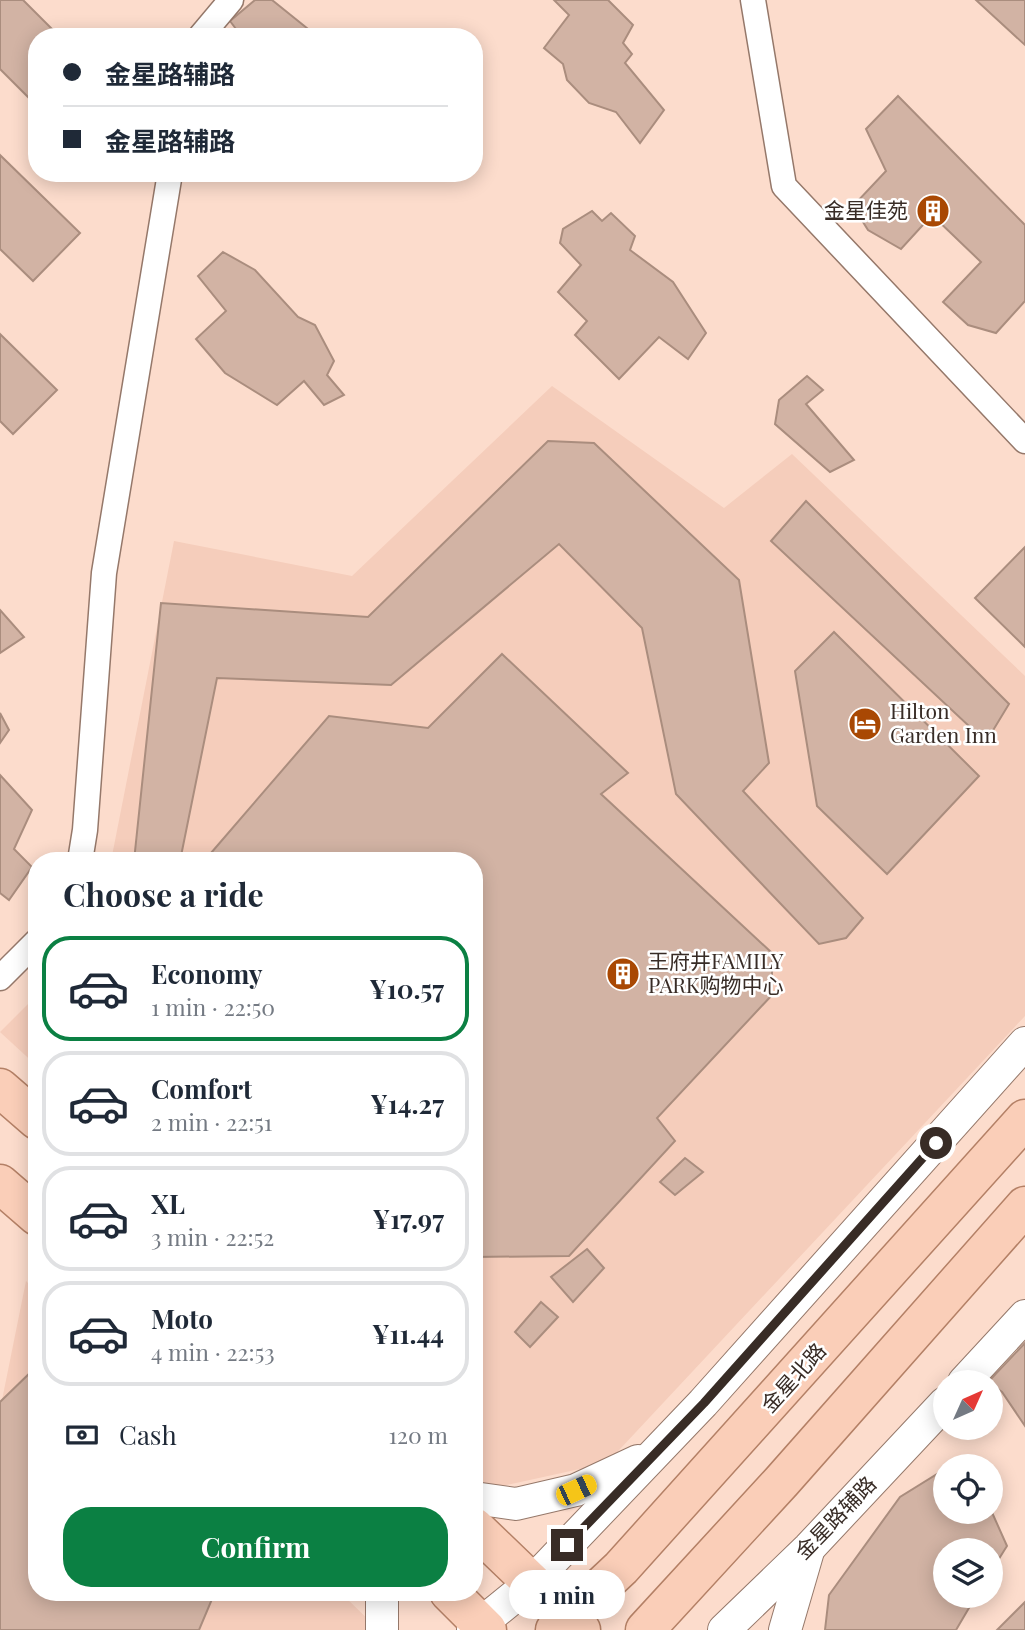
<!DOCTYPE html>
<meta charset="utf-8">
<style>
:root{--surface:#fff;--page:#f6f6f7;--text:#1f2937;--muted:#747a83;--line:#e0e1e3;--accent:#0b8043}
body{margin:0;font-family:"Playfair Display","Noto Sans SC",serif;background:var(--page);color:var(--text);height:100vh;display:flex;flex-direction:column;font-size:26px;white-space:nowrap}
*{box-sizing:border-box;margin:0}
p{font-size:23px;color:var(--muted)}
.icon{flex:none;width:38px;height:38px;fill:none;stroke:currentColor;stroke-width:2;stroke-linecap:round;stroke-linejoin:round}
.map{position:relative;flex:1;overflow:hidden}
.side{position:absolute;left:28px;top:852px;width:455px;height:749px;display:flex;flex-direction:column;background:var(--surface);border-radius:28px;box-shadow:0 4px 18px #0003}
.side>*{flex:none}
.hud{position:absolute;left:28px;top:28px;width:455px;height:154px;border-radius:28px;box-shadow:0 4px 18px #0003;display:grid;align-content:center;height:154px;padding:0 35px;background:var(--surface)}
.needle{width:46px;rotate:45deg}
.fabs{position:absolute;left:933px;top:1370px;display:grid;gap:14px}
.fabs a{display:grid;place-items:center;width:70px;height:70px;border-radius:50%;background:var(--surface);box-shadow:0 4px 18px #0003;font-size:35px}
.end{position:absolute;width:32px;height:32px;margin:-16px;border:9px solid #382c26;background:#fff;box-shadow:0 0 0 4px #fff}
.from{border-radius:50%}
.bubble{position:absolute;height:49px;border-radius:24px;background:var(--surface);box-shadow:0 4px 18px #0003;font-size:23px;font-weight:700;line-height:49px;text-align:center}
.car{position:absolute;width:21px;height:42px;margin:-21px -10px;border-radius:9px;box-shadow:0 0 5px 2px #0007;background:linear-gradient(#f5c518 24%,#345 0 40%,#f5c518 0 76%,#345 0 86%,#f5c518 0)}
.hud b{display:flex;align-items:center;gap:24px;height:66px;font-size:26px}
.hud b+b{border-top:2px solid var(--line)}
.hud i{width:18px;height:18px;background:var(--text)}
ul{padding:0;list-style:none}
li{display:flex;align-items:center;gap:21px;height:105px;margin:0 14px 10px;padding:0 21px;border:4px solid var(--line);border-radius:28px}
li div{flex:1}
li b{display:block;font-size:26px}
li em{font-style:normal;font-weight:700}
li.selected{border-color:var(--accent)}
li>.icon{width:63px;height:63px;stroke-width:1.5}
h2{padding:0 35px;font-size:32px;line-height:84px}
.pay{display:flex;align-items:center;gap:18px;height:77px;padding:0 35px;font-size:26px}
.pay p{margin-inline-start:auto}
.primary-button{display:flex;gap:14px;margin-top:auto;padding:14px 35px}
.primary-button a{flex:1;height:80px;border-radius:28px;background:var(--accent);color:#fff;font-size:28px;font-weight:700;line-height:80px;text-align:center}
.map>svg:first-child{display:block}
.built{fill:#f5cdbb}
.building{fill:#d2b3a4;stroke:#aa8d7e;stroke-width:2}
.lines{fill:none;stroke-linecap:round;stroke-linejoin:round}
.minor-casing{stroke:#95786a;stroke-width:27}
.tertiary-casing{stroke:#95786a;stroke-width:34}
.primary-casing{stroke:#b48066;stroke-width:41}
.minor{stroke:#fff;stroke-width:24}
.tertiary{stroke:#fff;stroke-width:32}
.primary{stroke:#faceb8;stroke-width:38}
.route{stroke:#382c26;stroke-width:9}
.labels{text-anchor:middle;stroke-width:5;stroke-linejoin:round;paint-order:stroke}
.poi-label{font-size:21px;fill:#382c26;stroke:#fff;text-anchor:start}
.street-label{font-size:21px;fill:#382c26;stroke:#fff}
</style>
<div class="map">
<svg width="1025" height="1630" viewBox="0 0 1025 1630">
<rect width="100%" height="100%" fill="#fcdccc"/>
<!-- built -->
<g class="built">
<path d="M552,386L724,508L792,454L1025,676V1016L607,1463L484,1490L474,1481V861H111L174,541L352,576Z"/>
<path d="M37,995V1066L0,1032Z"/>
<path d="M26,1281L37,1292V1592L341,1593L379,1630H0V1410Z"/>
</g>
<!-- building -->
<g class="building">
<path d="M0,0H23L60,37H37V106L0,69Z"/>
<path d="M255,0H272L318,37H242L230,21Z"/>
<path d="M554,0H608L633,25L623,43L632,54L625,63L664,110L640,143L616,112L589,103L567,80L563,64L544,48L569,15Z"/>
<path d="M976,0H1025V45Z"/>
<path d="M898,96L1025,225V301L996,333L968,325L943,302L981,262L932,215L901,249L868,230L853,206L886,171L866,129Z"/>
<path d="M0,155L80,233L33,281L0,249Z"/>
<path d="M592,211L602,221L611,213L635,236L630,250L673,282L706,333L688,359L659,337L619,379L575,335L587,321L558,292L581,265L560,243L563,229Z"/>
<path d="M223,252L255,270L298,317L315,325L334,361L327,375L344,395L324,405L304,381L277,405L225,373L196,339L226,311L198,276Z"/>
<path d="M0,334L57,390L13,434L0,421Z"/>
<path d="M807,376L823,390L806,404L854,460L830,472L775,424L779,400Z"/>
<path d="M548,441L594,443L739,580L769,763L743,791L863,918L846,938L819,944L676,794L642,628L559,544L391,685L217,678L180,861H134L161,603L368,617Z"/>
<path d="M806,501L1009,704L986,742L771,541Z"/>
<path d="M1025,547V647L975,598Z"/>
<path d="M0,610L24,637L0,653Z"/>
<path d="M834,632L979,776L887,874L817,806L795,671Z"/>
<path d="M502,654L628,773L601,794L772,953V995L657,1118L675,1141L569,1256L474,1257V861H210L211,853L329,716L428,728Z"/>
<path d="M0,713L9,730L0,743Z"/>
<path d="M0,775L32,810L14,849L32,867L9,900L0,893Z"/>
<path d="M685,1158L703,1172L675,1195L660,1182Z"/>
<path d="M587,1249L604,1268L573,1302L551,1277Z"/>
<path d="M541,1302L558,1317L530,1347L515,1332Z"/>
<path d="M1025,1343V1426L1002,1392L988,1382Z"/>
<path d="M34,1369L37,1372V1592H215L199,1630H0V1402Z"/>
<path d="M942,1471L945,1473V1512H990V1508L1007,1546L990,1573V1550H945V1596H976L956,1630H825L829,1595L900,1497Z"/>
<path d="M1025,1602V1630H997Z"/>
</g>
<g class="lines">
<defs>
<g id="minor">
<path d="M753,0L784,186L1025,441"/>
<path d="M200,37L231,0"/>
<path d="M80,861L85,830L104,573L170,173"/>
<path d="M0,978L37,941"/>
</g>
<g id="tertiary">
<path d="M964,1382L1025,1316"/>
<path d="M474,1498L516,1504L576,1490L638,1461"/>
<path d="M382,1592V1630"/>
<path d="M473,1630L532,1582L703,1403L1025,1043"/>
<path d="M724,1630L809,1548L945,1403"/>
<path d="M785,1630L808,1551"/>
</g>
<g id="primary">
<path d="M0,1088L37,1120"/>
<path d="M0,1184L37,1216"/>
<path d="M474,1527L581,1630"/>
<path d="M449,1592L487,1630"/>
<path d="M555,1630L621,1568L1025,1119"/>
<path d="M645,1630L782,1481L1025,1206"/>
</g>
</defs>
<!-- minor casing -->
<use href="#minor" class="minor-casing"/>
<!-- tertiary casing -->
<use href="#tertiary" class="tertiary-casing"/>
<!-- primary casing -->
<use href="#primary" class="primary-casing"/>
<!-- minor -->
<use href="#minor" class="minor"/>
<!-- tertiary -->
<use href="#tertiary" class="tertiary"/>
<!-- primary -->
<use href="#primary" class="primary"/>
</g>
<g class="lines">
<!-- route -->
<path class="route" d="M567,1545L704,1403L936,1143"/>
</g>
<!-- icons -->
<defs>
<symbol id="building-disc" viewBox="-11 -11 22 22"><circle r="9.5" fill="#a94803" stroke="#fff"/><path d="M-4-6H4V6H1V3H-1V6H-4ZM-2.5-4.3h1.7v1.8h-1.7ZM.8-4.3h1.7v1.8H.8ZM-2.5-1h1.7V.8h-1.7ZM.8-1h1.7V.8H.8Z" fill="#fff"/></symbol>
<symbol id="hotel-disc" viewBox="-11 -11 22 22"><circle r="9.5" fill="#a94803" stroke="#fff"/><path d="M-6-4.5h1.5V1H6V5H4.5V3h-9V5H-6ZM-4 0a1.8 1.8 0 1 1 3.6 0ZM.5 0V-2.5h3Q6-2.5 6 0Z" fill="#fff"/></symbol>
</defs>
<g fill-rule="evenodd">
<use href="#building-disc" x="914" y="192" width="38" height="38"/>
<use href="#hotel-disc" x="846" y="705" width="38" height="38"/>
<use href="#building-disc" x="604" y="955" width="38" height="38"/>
</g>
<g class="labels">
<!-- poi labels -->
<g class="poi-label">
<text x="908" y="218" text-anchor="end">金星佳苑</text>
<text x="890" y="719">Hilton<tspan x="890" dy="24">Garden Inn</tspan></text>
<text x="648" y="969">王府井FAMILY<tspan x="648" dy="24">PARK购物中心</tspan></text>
</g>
<!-- street labels -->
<g class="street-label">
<text transform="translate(794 1378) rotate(-48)" y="7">金星北路</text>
<text transform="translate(836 1518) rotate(-46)" y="7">金星路辅路</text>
</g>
</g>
</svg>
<div class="fabs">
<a><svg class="needle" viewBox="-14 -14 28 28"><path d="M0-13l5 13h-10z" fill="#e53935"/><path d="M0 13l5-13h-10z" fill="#747a83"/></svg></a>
<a><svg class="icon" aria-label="locate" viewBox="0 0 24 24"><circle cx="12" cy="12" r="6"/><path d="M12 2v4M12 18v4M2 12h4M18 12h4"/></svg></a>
<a><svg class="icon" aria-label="layers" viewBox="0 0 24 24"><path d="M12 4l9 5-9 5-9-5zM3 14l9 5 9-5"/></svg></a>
</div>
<i class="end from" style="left:936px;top:1143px"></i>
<i class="end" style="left:567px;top:1545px"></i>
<div class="bubble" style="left:509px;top:1570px;width:116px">1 min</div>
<i class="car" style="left:576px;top:1490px;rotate:65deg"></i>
<div class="hud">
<b><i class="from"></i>金星路辅路</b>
<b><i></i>金星路辅路</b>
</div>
<section class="side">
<h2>Choose a ride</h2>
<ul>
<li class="selected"><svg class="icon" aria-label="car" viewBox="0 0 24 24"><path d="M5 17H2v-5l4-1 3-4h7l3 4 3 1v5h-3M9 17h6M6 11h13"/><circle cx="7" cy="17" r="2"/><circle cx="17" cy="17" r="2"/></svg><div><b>Economy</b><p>1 min · 22:50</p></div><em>¥10.57</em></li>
<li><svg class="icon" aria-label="car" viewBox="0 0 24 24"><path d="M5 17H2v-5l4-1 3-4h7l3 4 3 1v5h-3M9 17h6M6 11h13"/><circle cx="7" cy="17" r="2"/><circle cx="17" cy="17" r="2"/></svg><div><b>Comfort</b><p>2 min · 22:51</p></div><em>¥14.27</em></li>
<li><svg class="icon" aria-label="car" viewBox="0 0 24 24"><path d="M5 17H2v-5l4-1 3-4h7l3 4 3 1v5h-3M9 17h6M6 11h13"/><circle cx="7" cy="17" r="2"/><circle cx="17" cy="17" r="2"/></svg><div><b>XL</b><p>3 min · 22:52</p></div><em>¥17.97</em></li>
<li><svg class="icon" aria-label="car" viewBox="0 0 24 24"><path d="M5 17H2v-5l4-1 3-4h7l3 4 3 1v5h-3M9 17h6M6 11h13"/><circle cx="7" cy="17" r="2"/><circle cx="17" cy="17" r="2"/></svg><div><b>Moto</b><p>4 min · 22:53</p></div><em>¥11.44</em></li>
</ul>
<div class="pay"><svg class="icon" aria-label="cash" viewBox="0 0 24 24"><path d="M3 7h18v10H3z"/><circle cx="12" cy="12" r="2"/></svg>Cash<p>120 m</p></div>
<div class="primary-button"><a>Confirm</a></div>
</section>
</div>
